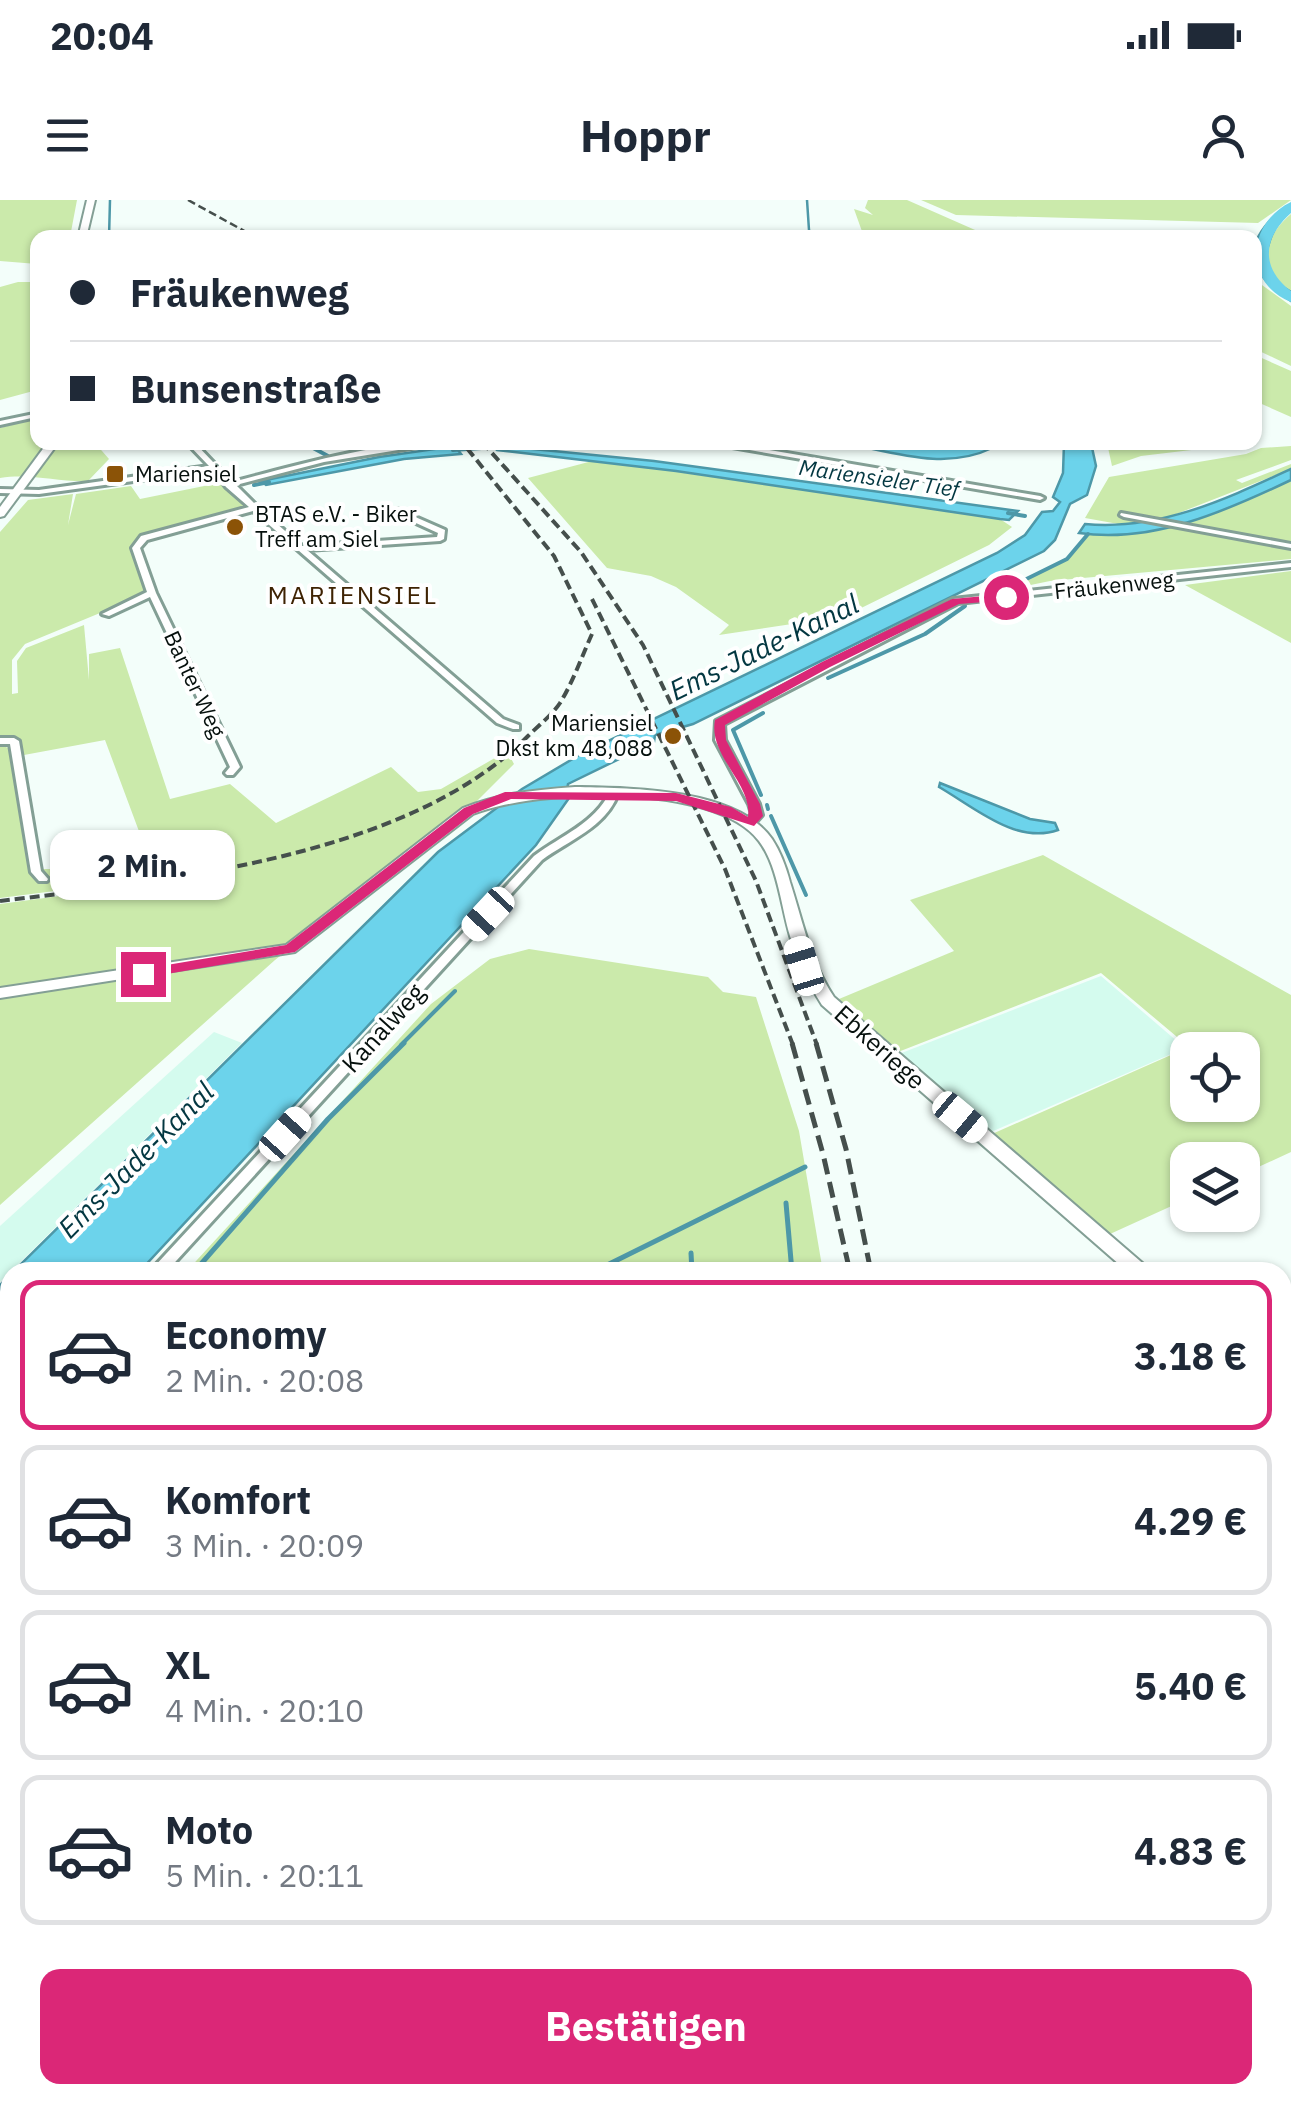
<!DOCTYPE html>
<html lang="de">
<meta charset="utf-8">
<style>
:root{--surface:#fff;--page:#f6f6f7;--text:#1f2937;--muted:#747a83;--line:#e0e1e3;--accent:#db2777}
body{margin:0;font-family:"IBM Plex Sans",sans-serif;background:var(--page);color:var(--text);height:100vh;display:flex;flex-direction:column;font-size:38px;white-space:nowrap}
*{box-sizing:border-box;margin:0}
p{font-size:32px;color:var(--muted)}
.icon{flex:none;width:55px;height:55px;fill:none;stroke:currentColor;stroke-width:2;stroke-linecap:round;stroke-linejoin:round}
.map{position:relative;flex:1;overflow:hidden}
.details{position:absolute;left:0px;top:1062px;width:1292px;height:842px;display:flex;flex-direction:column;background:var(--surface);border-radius:30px 30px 0 0;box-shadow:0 2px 8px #0004}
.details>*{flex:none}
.guide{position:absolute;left:30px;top:30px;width:1232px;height:220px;border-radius:20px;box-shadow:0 2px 8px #0004;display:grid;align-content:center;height:220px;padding:0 40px;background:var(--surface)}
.tools{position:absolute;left:1170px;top:832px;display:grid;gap:20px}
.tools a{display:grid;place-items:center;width:90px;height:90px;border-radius:20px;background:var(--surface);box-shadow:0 2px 8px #0004;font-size:50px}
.end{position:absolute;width:45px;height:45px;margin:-22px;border:12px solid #db2777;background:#fff;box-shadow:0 0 0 5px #fff}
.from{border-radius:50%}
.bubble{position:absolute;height:70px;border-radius:20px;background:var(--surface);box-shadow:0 2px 8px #0004;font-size:32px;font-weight:700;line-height:70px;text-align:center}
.car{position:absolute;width:30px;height:60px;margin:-30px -15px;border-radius:12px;box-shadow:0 0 8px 2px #0007;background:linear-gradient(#fff 24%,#345 0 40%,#fff 0 76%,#345 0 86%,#fff 0)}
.guide b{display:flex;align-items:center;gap:35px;height:95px;font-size:38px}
.guide b+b{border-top:2px solid var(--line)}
.guide i{width:25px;height:25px;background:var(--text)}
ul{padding:18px 0 0;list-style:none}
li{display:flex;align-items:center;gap:30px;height:150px;margin:0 20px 15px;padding:0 20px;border:5px solid var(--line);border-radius:20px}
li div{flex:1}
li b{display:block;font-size:38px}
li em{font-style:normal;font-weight:700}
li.on{border-color:var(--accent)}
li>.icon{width:90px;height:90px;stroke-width:1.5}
.primary-button{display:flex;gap:20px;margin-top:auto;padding:20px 40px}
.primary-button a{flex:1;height:115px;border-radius:20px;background:var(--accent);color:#fff;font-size:40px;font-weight:700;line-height:115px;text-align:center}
.status{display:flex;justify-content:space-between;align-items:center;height:70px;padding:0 50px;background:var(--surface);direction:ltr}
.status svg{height:28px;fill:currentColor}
header{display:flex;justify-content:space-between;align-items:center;height:130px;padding:0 40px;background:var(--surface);font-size:45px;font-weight:700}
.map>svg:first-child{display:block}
.built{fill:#d4fbee}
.green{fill:#cbeaab;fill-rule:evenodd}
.water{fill:#6cd3eb;stroke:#4d98a8;stroke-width:2.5}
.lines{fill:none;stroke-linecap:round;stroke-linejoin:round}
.stream-far3{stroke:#4d98a8;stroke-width:2.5}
.stream-far2{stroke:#4d98a8;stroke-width:4}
.stream-far1{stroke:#4d98a8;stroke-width:5}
.stream{stroke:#4d98a8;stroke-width:8}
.river{fill:#6cd3eb;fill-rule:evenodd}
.minor-casing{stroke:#839f95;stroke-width:6}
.tertiary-casing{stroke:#839f95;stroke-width:4}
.minor{fill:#fff;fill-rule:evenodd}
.tertiary{fill:#fff;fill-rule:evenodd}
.rail-far3{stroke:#454f4c;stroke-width:2.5;stroke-dasharray:8 4;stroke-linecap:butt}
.rail-far2{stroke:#454f4c;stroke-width:4;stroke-dasharray:10 5;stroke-linecap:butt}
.rail-far1{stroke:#454f4c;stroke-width:5;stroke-dasharray:16 8;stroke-linecap:butt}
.rail{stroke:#454f4c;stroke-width:8;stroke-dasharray:21 10;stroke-linecap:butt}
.route{fill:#db2777}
.poi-dot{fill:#8b5307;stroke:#fff;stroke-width:4}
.labels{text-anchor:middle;stroke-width:8;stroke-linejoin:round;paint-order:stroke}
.far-poi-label{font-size:22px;fill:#06100d;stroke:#fff;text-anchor:start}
.far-water-label{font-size:22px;font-style:italic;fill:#033741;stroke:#fff}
.far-street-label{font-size:22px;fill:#06100d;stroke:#fff}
.far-quarter-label{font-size:25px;letter-spacing:2.5px;fill:#3e2303;stroke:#fff}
.street-label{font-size:25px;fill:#06100d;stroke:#fff}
.water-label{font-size:28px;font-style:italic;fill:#033741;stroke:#fff}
</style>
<div class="status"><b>20:04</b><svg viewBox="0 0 49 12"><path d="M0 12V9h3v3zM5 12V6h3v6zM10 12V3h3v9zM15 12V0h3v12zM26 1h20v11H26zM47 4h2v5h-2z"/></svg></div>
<header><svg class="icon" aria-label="menu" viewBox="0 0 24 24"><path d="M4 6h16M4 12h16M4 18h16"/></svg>Hoppr<svg class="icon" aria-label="person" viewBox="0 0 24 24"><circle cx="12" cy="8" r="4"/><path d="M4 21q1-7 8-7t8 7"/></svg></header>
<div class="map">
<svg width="1291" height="1904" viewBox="0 0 1291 1904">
<rect width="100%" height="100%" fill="#f3fefa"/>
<!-- built -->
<g class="built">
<path d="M1101,776L1185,848L991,932L899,854Z"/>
<path d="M214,832L242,843L0,1082V1026Z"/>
</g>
<!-- green -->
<g class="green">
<path d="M0,0H77L70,37L38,38L37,64L0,61Z"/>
<path d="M868,0H907L991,37H864L854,9L873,15L865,8Z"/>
<path d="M921,0H1291L1258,23L956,15Z"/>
<path d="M1291,14V92C1254,73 1263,37 1291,14Z"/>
<path d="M1255,80L1291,106V166L1255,149Z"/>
<path d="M18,82H37V190L0,200V87Z"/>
<path d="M1255,155L1291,171V217L1255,201Z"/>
<path d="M37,218L38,242L95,243L109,259L88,281C57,282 30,273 0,278V228Z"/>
<path d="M1223,242L1225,246L1141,256L1112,266L1107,243Z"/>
<path d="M1291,246V260L1236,280L1242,283L1291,264V269L1166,318L1124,325L1085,318L1109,277L1246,254L1261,248Z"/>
<path d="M596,260L1000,319L1012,327L989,345L845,416L719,435L729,425L676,387L651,376L607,368L528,278Z"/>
<path d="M1291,280V359L1050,381L1002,391L1067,359L1088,334C1162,333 1224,312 1291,280Z"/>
<path d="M224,282L250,308L142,337L136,358L146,394L25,444L12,460V494L18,493L17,461L26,448L84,425L89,480V454L120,448L170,599L230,584L276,623L391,567L418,592L441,589L507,551L514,564L477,601L275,760L0,1005V704L134,686L235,668L0,698V545L20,552L18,537H0V332L28,300L73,294L68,325L76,294L131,286L140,299ZM105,540L140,634L104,669H41L24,555Z"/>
<path d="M1291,371V443L1185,385Z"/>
<path d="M1043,655L1291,795V952L1243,974L1242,960H1188L1187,999L1110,1034L992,934L1189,847L1101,773L898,852L839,799L954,751L910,700ZM1188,850H1242V905H1188Z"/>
<path d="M529,749L708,777L723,792L756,797L799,931L823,1072H186L431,804L490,759Z"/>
<path d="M10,1220V1895H843V1904H0V1227Z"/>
<path d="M1283,1424L1291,1433V1904H938V1895H1282Z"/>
</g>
<!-- water -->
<g class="water">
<path d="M1279,12L1286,13C1264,40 1255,73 1291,92V101C1251,75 1238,48 1279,12Z"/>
<path d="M913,242L932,246L992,243V248C945,271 893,252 844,243Z"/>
<path d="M1064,243H1091L1096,266L1087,295L1070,304L1055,340L1044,351L693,524L655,535L654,542L568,584L566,596L569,598L536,645L139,1072H13L438,652L522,589L581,554L997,353L1025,335L1042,312L1053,311L1060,302L1053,297L1063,273Z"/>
<path d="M492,245L654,261L1018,311L1009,320L1000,319L676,271L497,250Z"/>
<path d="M455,246L461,254L404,259L266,285L261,281L379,257Z"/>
<path d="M1291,269V280C1226,311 1152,344 1079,333L1085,324C1159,331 1226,299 1291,269Z"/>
<path d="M940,583L1030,619L1055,623L1058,630C1016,645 974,607 939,587Z"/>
<path d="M10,1075V1177L0,1184V1085Z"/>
</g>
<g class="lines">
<!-- stream-far3 -->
<g class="stream-far3">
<path d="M807,0L809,30L814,38"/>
<path d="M109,38L110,0"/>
</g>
<!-- stream-far2 -->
<g class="stream-far2">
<path d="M302,242L328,256"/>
<path d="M453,250L496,247"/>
<path d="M254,285L269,282"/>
<path d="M1008,313L1025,316"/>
<path d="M979,396L1002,391L1067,359L1088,334"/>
<path d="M828,478L925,434L965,406"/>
<path d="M761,595L733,530L763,513"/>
<path d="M767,605L768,609"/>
<path d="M771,616L806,695"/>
<path d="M401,845L455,791"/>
</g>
<!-- stream-far1 -->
<g class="stream-far1">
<path d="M786,1003L792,1072"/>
<path d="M691,1053L692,1072"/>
<path d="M194,1072L328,919L404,843"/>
<path d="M513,1072L525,1066L559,1072"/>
<path d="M593,1072L805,967"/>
<path d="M0,1235L10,1227"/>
</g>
<!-- stream -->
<g class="stream">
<path d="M0,1463L10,1469"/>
<path d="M388,1895L389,1904"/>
<path d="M662,1895V1904"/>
<path d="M39,1904L43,1895"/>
</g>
<!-- river -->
<path class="river" d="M1291,2V13C1263,38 1260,67 1291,91V102C1243,83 1246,24 1291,2Z"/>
<defs>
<g id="minor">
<path d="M34,214L37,216L36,217L0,225V221Z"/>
<path d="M186,242H194L232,282C302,264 376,242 448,242L324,262L236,285L257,306L302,346L437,337L438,333L394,313L393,311L397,309L445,330L444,339L440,341L307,350L503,519L519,525V529H513L497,523L253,311L147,340L140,348L156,393L240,567L233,575H227L225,573L230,567L150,397L109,416L102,414L147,392L132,348L141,336L249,307L226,287L213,270L39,294L0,293V289L39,290L209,266Z"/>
<path d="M703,242H722L1040,296L1044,298L1040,300Z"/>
<path d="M1121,313L1291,344V348L1124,317L1120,315Z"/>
<path d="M1291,363V367L958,403L724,524L725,540L759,604L762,615L753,625H745L744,623L752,614L749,604L715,540L716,521L953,399Z"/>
<path d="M0,538H14L19,541L41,671L48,679L47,681H39L31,672L10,544H0Z"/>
<path d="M613,591L618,594C605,628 569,640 542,660L166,1072H152L153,1068L534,656C562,635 594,624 610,592Z"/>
<path d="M10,1185V1199L0,1205V1191Z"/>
</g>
<g id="tertiary">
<path d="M87,0H95L86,38H78Z"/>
<path d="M48,242H59L4,316L0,317V307Z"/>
<path d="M575,587C630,588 737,588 772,639C780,651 786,667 790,682C803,722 810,761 834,797L1147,1067L1149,1072H1128L822,805C808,783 797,761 790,736C781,706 778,666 759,641C715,582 535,589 473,614L295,752L0,798V788L286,745L463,608C500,593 536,590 575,587Z"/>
<path d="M1282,1187L1291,1191V1211L1282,1208Z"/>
</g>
</defs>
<!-- minor casing -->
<use href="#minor" class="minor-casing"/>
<!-- tertiary casing -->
<use href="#tertiary" class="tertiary-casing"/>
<!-- minor -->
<use href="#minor" class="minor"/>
<!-- tertiary -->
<use href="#tertiary" class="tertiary"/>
<!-- rail-far3 -->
<path class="rail-far3" d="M188,0L257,38"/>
<!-- rail-far2 -->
<g class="rail-far2">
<path d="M482,242L581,352L643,445L756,681L817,845"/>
<path d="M592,399L725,669L793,845"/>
<path d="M0,701C164,681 407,658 528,536C538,526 552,515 560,503C573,482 582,456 592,434L554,356L462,242"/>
</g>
<!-- rail-far1 -->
<g class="rail-far1">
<path d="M792,843L823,954L850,1072"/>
<path d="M816,843L846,949L871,1072"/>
</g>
<!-- rail -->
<g class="rail">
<path d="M881,1895V1904"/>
<path d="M901,1895V1904"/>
</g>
</g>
<!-- route -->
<path class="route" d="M1006,394L1010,400L959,404L830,467L725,525L726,540L760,604L763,616L754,626L676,601L511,599L473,614L295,752L143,778L136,774L143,769L286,745L464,608L505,592L676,593L731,607L748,617C753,584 708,556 715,520L822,462L952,399Z"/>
<!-- markers -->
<g class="poi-dot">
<rect x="105" y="264" width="20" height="20" rx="5"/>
<circle cx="235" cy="327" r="10"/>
<circle cx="673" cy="536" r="10"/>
</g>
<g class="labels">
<!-- far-poi labels -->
<g class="far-poi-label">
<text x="135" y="282">Mariensiel</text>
<text x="255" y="322">BTAS e.V. - Biker<tspan x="255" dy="25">Treff am Siel</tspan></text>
<text x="653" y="531" text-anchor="end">Mariensiel<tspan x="653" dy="25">Dkst km 48,088</tspan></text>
</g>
<!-- far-water labels -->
<g class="far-water-label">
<text transform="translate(879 278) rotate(8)" y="8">Mariensieler Tief</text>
</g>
<!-- far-street labels -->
<g class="far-street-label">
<text transform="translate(1114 385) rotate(-6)" y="8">Fräukenweg</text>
<text transform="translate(195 484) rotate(65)" y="8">Banter Weg</text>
</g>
<!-- far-quarter labels -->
<g class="far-quarter-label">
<text x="353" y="404">MARIENSIEL</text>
</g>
<!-- street labels -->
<g class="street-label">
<text transform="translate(383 828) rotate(-48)" y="9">Kanalweg</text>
<text transform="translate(880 847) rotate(42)" y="9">Ebkeriege</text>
</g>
<!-- water labels -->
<g class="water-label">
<text transform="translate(764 447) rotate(-26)" y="10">Ems-Jade-Kanal</text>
<text transform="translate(136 960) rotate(-45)" y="10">Ems-Jade-Kanal</text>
</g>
</g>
</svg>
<div class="tools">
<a><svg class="icon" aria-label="locate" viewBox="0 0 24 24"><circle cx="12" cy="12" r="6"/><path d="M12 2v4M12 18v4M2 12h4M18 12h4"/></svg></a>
<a><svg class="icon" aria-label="layers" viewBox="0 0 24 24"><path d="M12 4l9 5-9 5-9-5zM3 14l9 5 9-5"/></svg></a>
</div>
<i class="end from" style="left:1006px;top:397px"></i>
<i class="end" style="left:143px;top:774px"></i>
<div class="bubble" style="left:50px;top:630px;width:185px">2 Min.</div>
<i class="car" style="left:488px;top:714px;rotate:223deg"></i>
<i class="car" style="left:804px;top:766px;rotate:343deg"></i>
<i class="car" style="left:960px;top:917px;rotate:130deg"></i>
<i class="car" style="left:285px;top:934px;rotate:42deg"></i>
<div class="guide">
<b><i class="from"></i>Fräukenweg</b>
<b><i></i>Bunsenstraße</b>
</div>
<section class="details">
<ul>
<li class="on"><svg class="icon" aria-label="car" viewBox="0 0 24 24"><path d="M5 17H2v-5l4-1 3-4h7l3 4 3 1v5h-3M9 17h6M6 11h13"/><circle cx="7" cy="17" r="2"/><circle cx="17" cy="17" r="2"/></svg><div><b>Economy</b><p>2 Min. · 20:08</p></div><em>3.18 €</em></li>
<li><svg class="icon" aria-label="car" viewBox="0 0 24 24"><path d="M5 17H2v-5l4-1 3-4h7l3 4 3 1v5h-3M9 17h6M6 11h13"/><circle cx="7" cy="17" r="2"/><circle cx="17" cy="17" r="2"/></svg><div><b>Komfort</b><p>3 Min. · 20:09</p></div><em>4.29 €</em></li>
<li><svg class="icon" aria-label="car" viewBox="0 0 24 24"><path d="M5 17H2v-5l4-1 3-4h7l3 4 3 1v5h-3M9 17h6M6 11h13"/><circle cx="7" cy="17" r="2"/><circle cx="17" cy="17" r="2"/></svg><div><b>XL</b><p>4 Min. · 20:10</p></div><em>5.40 €</em></li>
<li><svg class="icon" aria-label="car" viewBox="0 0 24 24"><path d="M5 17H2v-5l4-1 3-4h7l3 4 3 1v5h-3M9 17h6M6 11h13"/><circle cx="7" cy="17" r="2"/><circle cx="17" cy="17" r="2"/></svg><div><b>Moto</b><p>5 Min. · 20:11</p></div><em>4.83 €</em></li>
</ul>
<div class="primary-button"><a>Bestätigen</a></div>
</section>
</div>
